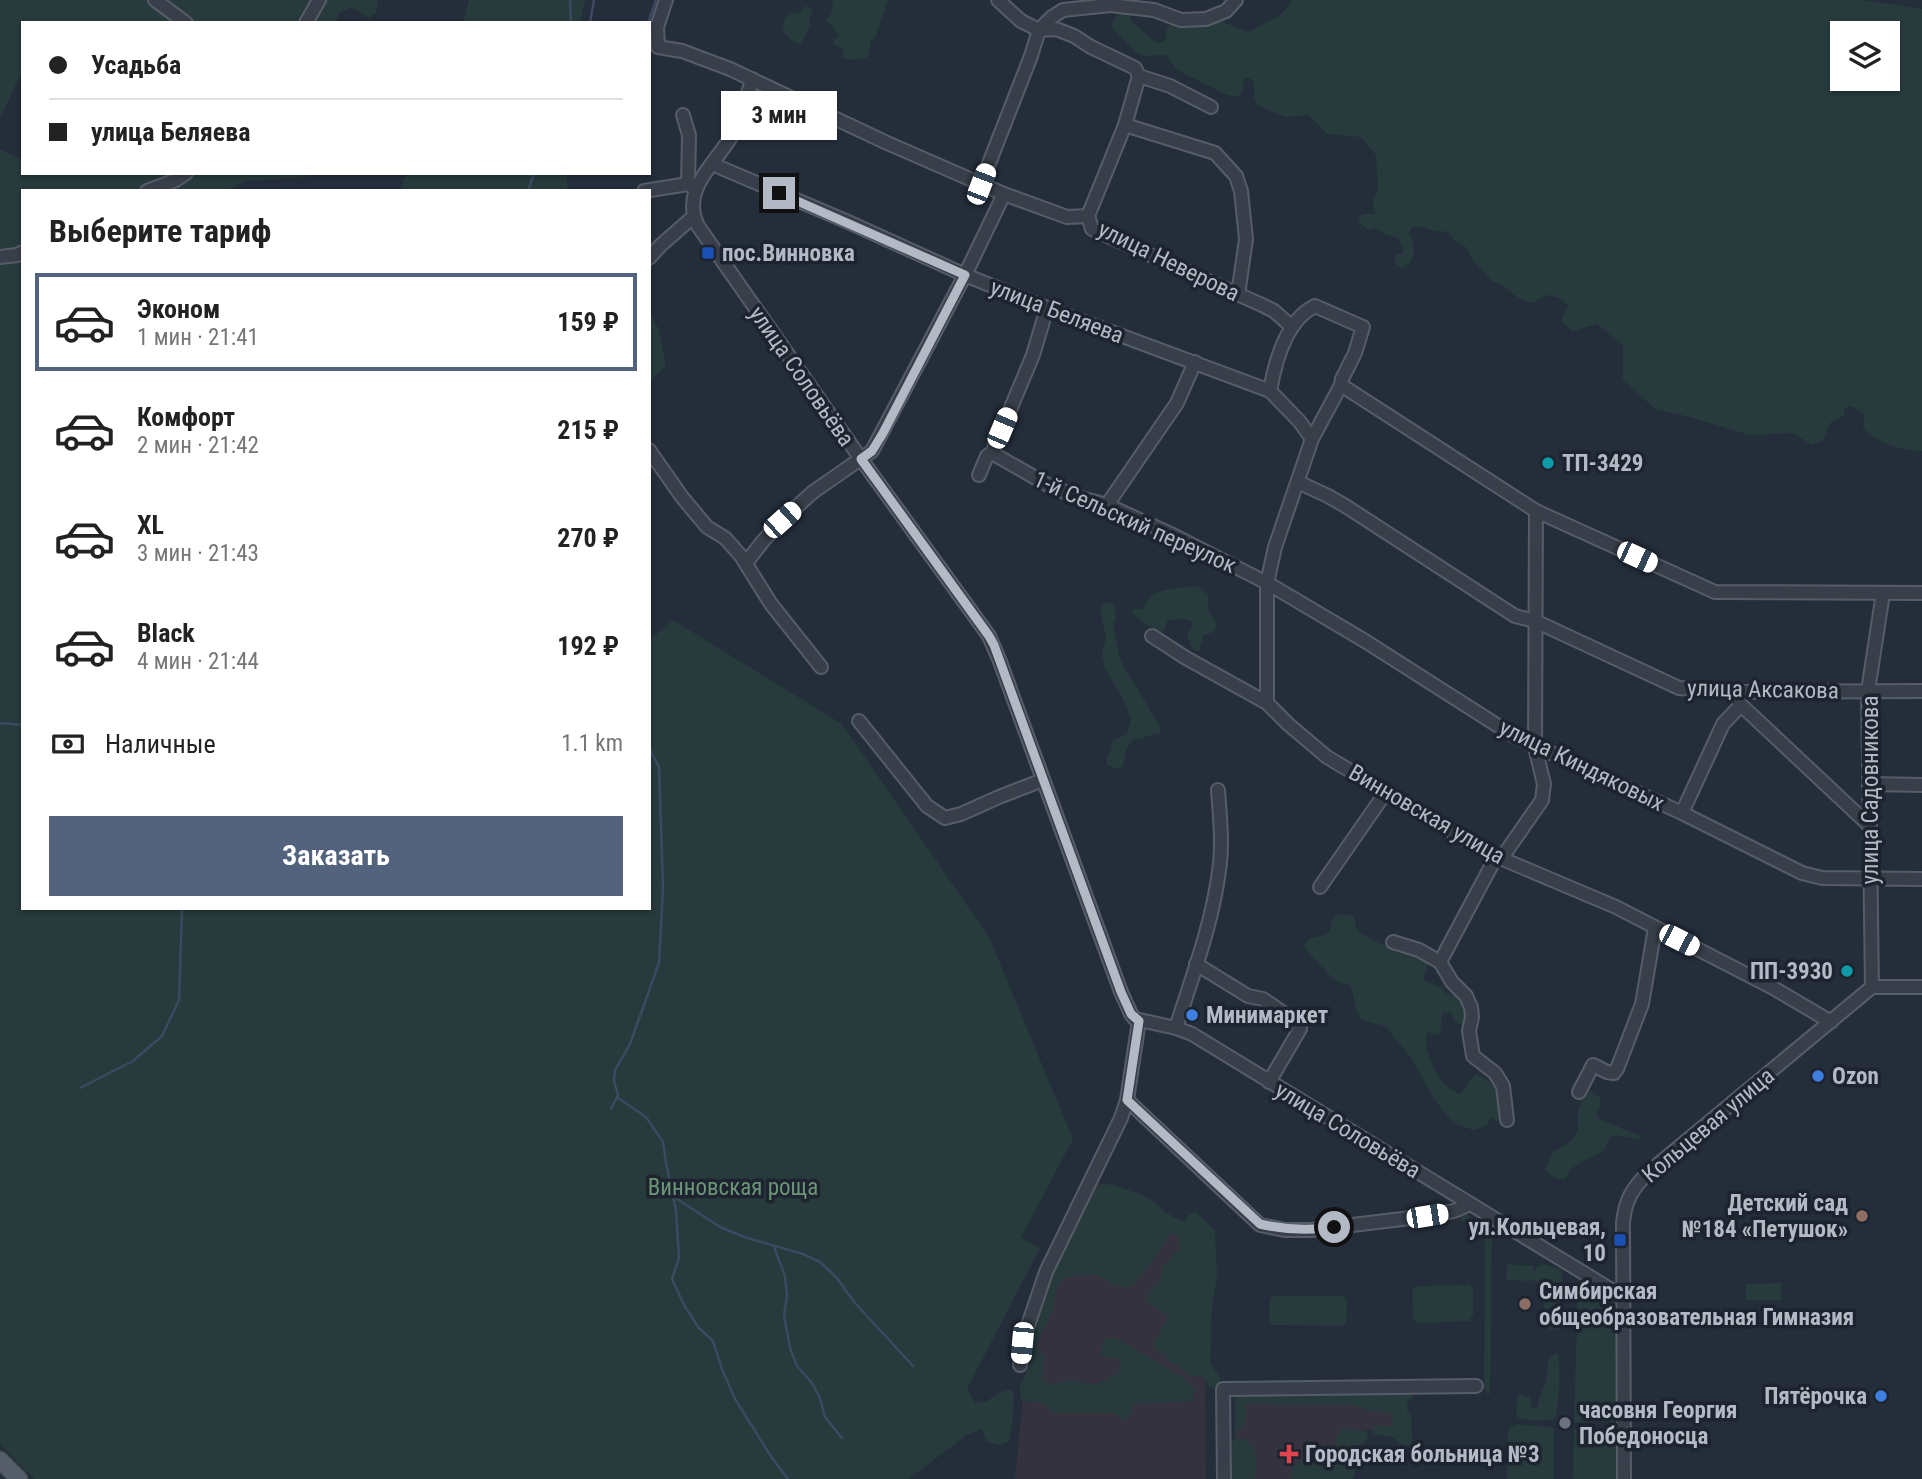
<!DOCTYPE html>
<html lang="ru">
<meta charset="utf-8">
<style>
:root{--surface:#fff;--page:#f2f2f2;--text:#222;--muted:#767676;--line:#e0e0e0;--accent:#53637e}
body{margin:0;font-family:"Roboto Condensed",sans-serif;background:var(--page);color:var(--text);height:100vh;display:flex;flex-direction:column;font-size:26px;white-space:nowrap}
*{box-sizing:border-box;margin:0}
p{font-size:23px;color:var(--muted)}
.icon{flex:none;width:38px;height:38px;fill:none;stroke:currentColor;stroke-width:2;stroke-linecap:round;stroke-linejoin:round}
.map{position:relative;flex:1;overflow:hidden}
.details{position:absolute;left:21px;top:189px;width:630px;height:721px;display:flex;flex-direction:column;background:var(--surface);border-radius:0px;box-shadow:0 2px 5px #0004}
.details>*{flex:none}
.top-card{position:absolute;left:21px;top:21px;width:630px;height:154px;border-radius:0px;box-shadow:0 2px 5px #0004;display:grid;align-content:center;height:154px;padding:0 28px;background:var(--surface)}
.fabs{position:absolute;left:1830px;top:21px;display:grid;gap:14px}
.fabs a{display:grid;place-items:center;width:70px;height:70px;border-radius:0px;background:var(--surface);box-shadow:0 2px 5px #0004;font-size:35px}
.end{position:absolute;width:32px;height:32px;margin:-16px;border:9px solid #b3bac6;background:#111;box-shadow:0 0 0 4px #111}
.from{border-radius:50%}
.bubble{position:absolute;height:49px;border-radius:0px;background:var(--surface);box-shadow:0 2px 5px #0004;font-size:23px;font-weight:700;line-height:49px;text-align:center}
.car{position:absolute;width:21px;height:42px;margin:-21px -10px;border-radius:9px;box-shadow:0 0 5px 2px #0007;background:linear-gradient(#fff 24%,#345 0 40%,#fff 0 76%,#345 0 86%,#fff 0)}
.top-card b{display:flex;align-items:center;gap:24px;height:66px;font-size:26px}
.top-card b+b{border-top:2px solid var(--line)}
.top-card i{width:18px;height:18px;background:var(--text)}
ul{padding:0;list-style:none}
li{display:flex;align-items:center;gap:21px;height:98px;margin:0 14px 10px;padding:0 14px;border:4px solid transparent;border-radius:0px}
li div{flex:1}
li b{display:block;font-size:26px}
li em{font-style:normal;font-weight:700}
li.selected{border-color:var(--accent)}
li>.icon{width:63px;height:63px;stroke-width:1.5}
h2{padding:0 28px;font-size:32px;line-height:84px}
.pay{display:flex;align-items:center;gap:18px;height:77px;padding:0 28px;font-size:26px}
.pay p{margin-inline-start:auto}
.cta{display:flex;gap:14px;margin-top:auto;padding:14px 28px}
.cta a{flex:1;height:80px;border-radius:0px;background:var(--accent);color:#fff;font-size:28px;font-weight:700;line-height:80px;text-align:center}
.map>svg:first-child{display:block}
.medical{fill:#34323f}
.green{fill:#273a3c;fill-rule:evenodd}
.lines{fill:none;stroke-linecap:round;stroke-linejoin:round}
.stream{stroke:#3b4a61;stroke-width:2.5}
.minor-casing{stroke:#565d68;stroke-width:16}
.major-casing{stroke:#414853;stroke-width:19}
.minor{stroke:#383f4a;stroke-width:12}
.major{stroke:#565e6a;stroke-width:16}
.route{stroke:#b3bac6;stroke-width:9}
.transit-dot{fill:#1a4fb4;stroke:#1d242f;stroke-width:2.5}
.culture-dot{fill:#0f9aa8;stroke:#1d242f;stroke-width:2.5}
.shop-dot{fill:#3f7fe0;stroke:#1d242f;stroke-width:2.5}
.education-dot{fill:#8d6e63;stroke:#1d242f;stroke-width:2.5}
.worship-dot{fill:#6b7280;stroke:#1d242f;stroke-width:2.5}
.health-dot{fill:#e0444e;stroke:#1d242f;stroke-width:2.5}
.labels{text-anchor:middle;stroke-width:7;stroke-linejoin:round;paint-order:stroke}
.poi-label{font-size:23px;font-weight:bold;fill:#b3bac6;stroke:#1d242f;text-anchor:start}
.street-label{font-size:23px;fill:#b3bac6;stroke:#1d242f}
.park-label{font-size:23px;fill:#6c9577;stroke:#1d242f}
</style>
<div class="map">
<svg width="1922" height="1479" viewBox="0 0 1922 1479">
<rect width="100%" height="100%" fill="#242d3a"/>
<!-- medical -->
<g class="medical">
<path d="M1096,1181L1204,1237L1206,1479H1015L1028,1345L1056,1264Z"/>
<path d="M1401,1395V1430H1342V1479H1236L1235,1396Z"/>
</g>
<!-- green -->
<g class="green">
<path d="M0,0H378L376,13L369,18L351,7L339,13L336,23H23V70L0,118Z"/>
<path d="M469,0H585L580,23H463Z"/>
<path d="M833,0H888L876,36L871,41L868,57L851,60L843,58V50L838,46L832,44L839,35L826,19L831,14Z"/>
<path d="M1293,0H1863L1922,9V451C1900,450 1879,444 1863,428L1864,414L1851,406L1845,408L1844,415L1829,424L1824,440L1812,445L1793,433L1749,435L1690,417L1655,409L1623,380V346L1597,324L1572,331L1561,320L1568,306L1559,298L1545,295L1533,303L1521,300L1499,283L1493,282L1473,261L1467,248L1454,240L1447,231C1434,235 1423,223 1411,228L1409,233C1416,247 1417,260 1402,269L1396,264L1394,254H1402L1404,250L1399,242V238L1384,234L1376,228L1369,230L1358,222L1362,214H1375L1373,200L1378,189L1376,155L1360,137L1327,134L1309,115L1286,117L1277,114L1257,105L1254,99V82L1249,78L1244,77L1242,93L1237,97L1227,95L1177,70L1166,55L1143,56L1136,52L1112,28V23L1118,14L1126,12L1131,14V21L1157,43L1165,41L1167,28L1172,22L1216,19L1248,32L1279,16ZM1843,33H1888V79H1843Z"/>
<path d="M805,6L812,9L813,12L809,19L810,26L801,45L789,39L788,36L783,33L784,20L790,12L799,14Z"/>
<path d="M0,149L23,160V173H315L308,177L247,181L225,191H23V908H649V640L673,620L842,724L989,937L1073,1139L1021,1238L1040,1248L967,1389L975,1403L987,1401L1000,1392L1010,1390L1014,1393L1013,1418L1009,1442L999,1445L987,1442L981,1429L967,1435L909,1479H34L0,1444Z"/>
<path d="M409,173H566L568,191H401L404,178Z"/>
<path d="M649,311L659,330L666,366L649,381Z"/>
<path d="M1197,586L1209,595C1206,608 1209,614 1217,623L1214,632L1204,635L1199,652L1193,650L1187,637L1193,622L1183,619L1168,620L1163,633L1148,626L1132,614L1134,609H1143C1145,604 1149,598 1153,595C1161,588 1184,588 1197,586Z"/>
<path d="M1104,603H1111L1115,607L1116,619L1113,623L1120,660L1161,728L1160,733C1151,734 1144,739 1134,739L1127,748L1122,767L1117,769L1107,765V756L1113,749L1110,744L1113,740L1127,734L1131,719L1123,699L1105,669L1102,654L1106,637L1100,611Z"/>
<path d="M1340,914L1354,916L1357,930L1378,943L1401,950L1416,952L1429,962L1423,980L1442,988L1447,994L1465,997L1466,1021L1462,1024C1454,1024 1454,1019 1451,1012L1443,1013C1440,1020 1442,1026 1440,1033L1437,1035L1427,1032C1422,1045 1435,1075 1445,1084C1449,1088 1454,1091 1459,1094C1467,1090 1468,1080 1476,1074C1499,1084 1501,1095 1499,1120L1497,1121L1491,1117L1486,1126L1473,1130L1453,1123L1434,1099L1413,1061L1385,1026L1361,1020C1355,1009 1355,997 1350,985L1340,983L1333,979L1305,949V944L1309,939C1314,937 1326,936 1329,932C1331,928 1331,921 1334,916Z"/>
<path d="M1591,1090L1600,1098L1601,1106L1596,1111L1599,1119L1641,1136L1639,1139L1614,1135L1609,1138L1605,1150C1591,1159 1573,1162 1565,1179C1556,1180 1552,1177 1545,1170L1554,1151L1570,1142L1578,1131V1110L1581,1102Z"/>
<path d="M1111,1184C1121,1188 1132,1191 1142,1195C1158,1202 1167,1218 1185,1221L1190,1214L1196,1212L1215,1231L1217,1276L1212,1308L1210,1364L1220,1377L1219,1383L1213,1388L1208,1387L1206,1381L1200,1376L1192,1377L1187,1375L1178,1365L1170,1362L1165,1355L1156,1350L1154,1346L1155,1341L1167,1319V1315L1147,1302L1146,1294L1159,1283L1163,1266L1179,1249L1180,1242L1176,1234H1170C1156,1252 1147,1274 1129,1288L1112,1284L1098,1275H1079L1063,1278L1057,1288L1053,1310L1037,1343L1038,1350L1045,1357L1042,1376L1049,1385L1068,1380L1094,1385L1106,1380L1118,1371L1121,1364L1118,1358L1103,1356L1101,1351L1104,1340L1114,1337L1184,1378L1195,1390L1192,1401L1135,1404L1132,1408L1131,1417L1124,1420L1120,1418L1117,1413H1056L1049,1410L1043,1403L1021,1400C1018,1389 1021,1381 1027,1373L1024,1350L1052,1268L1094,1192L1101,1185Z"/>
<path d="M1462,1213L1466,1214L1490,1230L1492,1234L1490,1394L1486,1393L1484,1387L1485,1238L1482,1232L1460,1220V1215Z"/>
<path d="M1507,1264L1533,1266V1274L1537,1267L1543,1264L1560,1269L1562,1272L1561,1323L1559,1330H1549C1542,1316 1543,1301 1545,1286L1544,1283H1538L1533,1279L1532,1281L1506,1280Z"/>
<path d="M1580,1277L1614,1298L1619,1309L1618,1422H1574L1578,1278Z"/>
<path d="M1781,1283V1300H1746V1284Z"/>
<path d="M1470,1285L1473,1290V1315L1469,1321L1419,1323L1413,1320L1412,1293L1413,1288L1419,1286Z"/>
<path d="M1273,1296H1344L1347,1300L1346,1324L1344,1326L1272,1325L1269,1321L1270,1298Z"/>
<path d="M1554,1354H1558C1561,1375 1559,1396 1556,1417C1547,1423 1530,1420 1519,1418L1516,1415L1518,1395L1519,1393L1530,1398L1531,1407L1534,1409L1537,1408L1541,1393L1546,1382L1548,1361Z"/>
<path d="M1409,1393L1413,1396L1412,1399L1407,1403V1410L1412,1418C1411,1427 1413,1436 1411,1444L1405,1447C1398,1445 1398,1440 1392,1437C1383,1433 1380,1439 1371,1431L1374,1425L1387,1427L1392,1425L1391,1413L1366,1410L1352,1404H1265L1249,1402L1246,1405C1246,1415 1246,1427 1238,1432L1234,1431L1236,1394Z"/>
<path d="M1516,1424L1549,1427L1554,1429V1479H1507L1508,1431L1509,1428Z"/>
<path d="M1344,1428L1366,1431L1368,1433L1367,1439L1358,1447L1356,1451L1357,1466L1353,1479H1291L1292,1467C1307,1458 1307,1457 1321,1468L1329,1467C1338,1454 1330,1438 1344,1428Z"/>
<path d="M1574,1429H1618V1479H1573Z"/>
<path d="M1240,1438C1262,1444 1255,1460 1255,1479H1231L1232,1445L1233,1440Z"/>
</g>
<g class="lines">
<!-- stream -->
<g class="stream">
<path d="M570,0L571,23"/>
<path d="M590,23L594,0"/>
<path d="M648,23L656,0"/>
<path d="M528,191L534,173"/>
<path d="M0,723L23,725"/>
<path d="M80,1088L133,1061L162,1036L179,1000L182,908"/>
<path d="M618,1098L646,1117L663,1142L666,1163L676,1210L679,1258L672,1279L684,1305L699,1328L713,1341L722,1369L735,1399L772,1458L788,1479"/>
<path d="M611,1109L618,1095L614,1081L615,1070L630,1044L659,963L663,888L659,767L649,748"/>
<path d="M674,1197L720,1227L747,1238L803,1254L820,1262L836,1277L855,1303L913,1366"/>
<path d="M774,1247L785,1276L787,1296L784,1315L790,1348L797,1366L812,1383L820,1398L825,1417L842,1438"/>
</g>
<defs>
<g id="minor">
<path d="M155,0L186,23"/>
<path d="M666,0L657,27L658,47L682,51L730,69L885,142L1004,194L1067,217L1088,216L1092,229L1262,305L1274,311L1291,326"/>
<path d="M998,0L1021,21L1039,30L1056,29L1074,36L1091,47L1135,68L1139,76L1170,86L1211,107"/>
<path d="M306,23L319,0"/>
<path d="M752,79C747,98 741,118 732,135C715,165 680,189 698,226L861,459L989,636L999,659L1121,992L1131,1014L1135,1019L1176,1028L1192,1034L1623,1297"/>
<path d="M683,115L689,135L688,184"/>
<path d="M1125,125L1215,153L1236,176L1241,191L1246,239L1238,295"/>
<path d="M712,164L846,221L965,275L1047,308L1270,391L1300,422L1312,439"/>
<path d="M981,184L1031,56L1039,30L1052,17L1063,10L1110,5L1154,10L1181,20L1206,19L1226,11L1236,0"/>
<path d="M147,191L176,180L186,173"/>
<path d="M644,191L688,184L695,189"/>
<path d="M1088,216L1125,125L1139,76"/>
<path d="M0,257L17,255L23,252"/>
<path d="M649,258L661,245L693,217"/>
<path d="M1341,385L1536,511L1715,592L1922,593"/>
<path d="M649,450L682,497L707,527L725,538L741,556L771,604L821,667"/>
<path d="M992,453L1048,485L1077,497L1107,505L1175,536L1267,583L1365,641L1514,736L1682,813L1802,873L1822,878L1922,879"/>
<path d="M979,475L987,456L992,453L1033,355L1047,308"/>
<path d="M1298,482L1328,496L1347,507L1515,616L1535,621L1679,688L1733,692L1922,691"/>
<path d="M1107,505L1177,403L1195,362"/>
<path d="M746,563L763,541L782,520L813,492L872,451L965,275L1004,194"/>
<path d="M1152,636L1186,658L1267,703L1288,724L1327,757L1486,852L1616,907L1775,989L1831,1022"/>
<path d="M1733,692L1741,705L1870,826"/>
<path d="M1267,703V583L1275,547L1312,439L1341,385L1342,379L1355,353L1363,327L1315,306C1286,320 1275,362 1270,391"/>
<path d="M859,721L927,806L945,818L961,814L999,797L1043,780"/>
<path d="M1869,784L1922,785"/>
<path d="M1682,813L1723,724L1741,705"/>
<path d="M1501,859L1542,800L1544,784L1535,747L1536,511"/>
<path d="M1320,887L1386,792"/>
<path d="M1393,942L1419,950L1440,962L1452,982L1466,996L1471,1007L1472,1017L1469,1031L1473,1056L1495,1073L1503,1086L1507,1120"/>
<path d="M1440,962L1496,857"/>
<path d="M1196,964L1248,996L1263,999L1295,1021L1300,1029L1269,1082"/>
<path d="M1872,987L1868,691L1883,593"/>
<path d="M1176,1028C1192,977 1212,925 1219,871C1223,845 1220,817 1218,790"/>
<path d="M1579,1092L1593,1065L1607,1072L1614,1073L1617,1069L1642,1004L1655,928"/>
<path d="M1127,1100L1260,1225L1285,1230H1311L1427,1216L1454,1211L1470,1204"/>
<path d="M1020,1365L1022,1343L1046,1272L1121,1118L1127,1100L1139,1021"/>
<path d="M1224,1479L1223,1389L1476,1386"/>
<path d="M1624,1479L1623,1223C1625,1200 1633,1187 1649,1172L1872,987H1922"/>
</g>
<path id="major" d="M0,1460L19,1479"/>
</defs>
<!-- minor casing -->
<use href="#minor" class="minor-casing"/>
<!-- major casing -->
<use href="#major" class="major-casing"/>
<!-- minor -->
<use href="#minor" class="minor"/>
<!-- major -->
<use href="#major" class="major"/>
</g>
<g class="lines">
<!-- route -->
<path class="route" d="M779,193L965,275L883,433L872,451L861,459L989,636L994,645L1121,992L1131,1014L1139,1021L1127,1100L1260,1224C1286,1230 1308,1231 1334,1227"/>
</g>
<!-- markers -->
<g class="transit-dot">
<rect x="701" y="246" width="14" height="14" rx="3.5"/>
<rect x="1613" y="1233" width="14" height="14" rx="3.5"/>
</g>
<g class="culture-dot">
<circle cx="1548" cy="463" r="7"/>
<circle cx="1847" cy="971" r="7"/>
</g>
<g class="shop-dot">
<circle cx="1192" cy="1015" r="7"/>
<circle cx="1818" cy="1076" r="7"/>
<circle cx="1881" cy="1396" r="7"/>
</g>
<g class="education-dot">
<circle cx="1862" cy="1216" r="7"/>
<circle cx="1525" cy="1304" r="7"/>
</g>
<circle class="worship-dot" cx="1565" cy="1423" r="7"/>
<path class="health-dot" d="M1285.5 1443.5h7v7h7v7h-7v7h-7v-7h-7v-7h7z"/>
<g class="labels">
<!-- poi labels -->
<g class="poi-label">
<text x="722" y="261">пос.Винновка</text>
<text x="1562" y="471">ТП-3429</text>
<text x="1833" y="979" text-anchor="end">ПП-3930</text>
<text x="1206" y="1023">Минимаркет</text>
<text x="1832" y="1084">Ozon</text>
<text x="1848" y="1211" text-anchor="end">Детский сад<tspan x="1848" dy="26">№184 «Петушок»</tspan></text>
<text x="1606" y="1235" text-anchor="end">ул.Кольцевая,<tspan x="1606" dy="26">10</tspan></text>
<text x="1539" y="1299">Симбирская<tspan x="1539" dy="26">общеобразовательная Гимназия</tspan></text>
<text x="1867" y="1404" text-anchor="end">Пятёрочка</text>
<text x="1579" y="1418">часовня Георгия<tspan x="1579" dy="26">Победоносца</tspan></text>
<text x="1305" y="1462">Городская больница №3</text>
</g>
<!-- street labels -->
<g class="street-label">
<text transform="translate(1169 261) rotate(26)" y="8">улица Неверова</text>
<text transform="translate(1057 311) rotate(21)" y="8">улица Беляева</text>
<text transform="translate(802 376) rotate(55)" y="8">улица Соловьёва</text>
<text transform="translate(1135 522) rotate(24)" y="8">1-й Сельский переулок</text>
<text transform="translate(1763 689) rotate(1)" y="8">улица Аксакова</text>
<text transform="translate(1582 765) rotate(26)" y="8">улица Киндяковых</text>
<text transform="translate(1870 790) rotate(-90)" y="8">улица Садовникова</text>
<text transform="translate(1427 814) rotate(30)" y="8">Винновская улица</text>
<text transform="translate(1708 1125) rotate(-40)" y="8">Кольцевая улица</text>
<text transform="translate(1348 1130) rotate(31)" y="8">улица Соловьёва</text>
</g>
<!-- park labels -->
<g class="park-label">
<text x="733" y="1195">Винновская роща</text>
</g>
</g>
</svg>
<div class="fabs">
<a><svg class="icon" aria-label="layers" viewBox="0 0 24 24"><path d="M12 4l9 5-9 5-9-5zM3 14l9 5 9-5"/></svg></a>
</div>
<i class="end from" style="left:1334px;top:1227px"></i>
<i class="end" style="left:779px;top:193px"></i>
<div class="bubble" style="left:721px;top:91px;width:116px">3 мин</div>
<i class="car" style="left:981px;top:184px;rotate:21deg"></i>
<i class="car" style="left:1002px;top:428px;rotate:23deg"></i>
<i class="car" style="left:782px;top:520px;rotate:48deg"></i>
<i class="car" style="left:1637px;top:557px;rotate:115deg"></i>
<i class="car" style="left:1679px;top:940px;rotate:117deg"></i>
<i class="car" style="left:1427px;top:1216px;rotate:81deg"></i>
<i class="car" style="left:1022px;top:1343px;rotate:185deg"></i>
<div class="top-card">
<b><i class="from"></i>Усадьба</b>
<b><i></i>улица Беляева</b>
</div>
<section class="details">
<h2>Выберите тариф</h2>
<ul>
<li class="selected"><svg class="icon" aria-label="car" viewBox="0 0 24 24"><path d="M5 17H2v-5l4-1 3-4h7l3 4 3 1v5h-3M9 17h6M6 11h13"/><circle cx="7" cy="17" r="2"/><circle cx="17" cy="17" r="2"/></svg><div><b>Эконом</b><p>1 мин · 21:41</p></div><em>159 ₽</em></li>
<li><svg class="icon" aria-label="car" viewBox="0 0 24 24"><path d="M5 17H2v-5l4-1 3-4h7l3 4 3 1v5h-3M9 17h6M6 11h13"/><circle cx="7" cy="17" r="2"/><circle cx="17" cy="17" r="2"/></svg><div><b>Комфорт</b><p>2 мин · 21:42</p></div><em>215 ₽</em></li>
<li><svg class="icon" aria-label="car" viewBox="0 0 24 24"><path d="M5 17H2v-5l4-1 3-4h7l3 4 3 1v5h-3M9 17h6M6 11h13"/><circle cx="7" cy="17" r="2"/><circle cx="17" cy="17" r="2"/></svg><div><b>XL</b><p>3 мин · 21:43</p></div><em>270 ₽</em></li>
<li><svg class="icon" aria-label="car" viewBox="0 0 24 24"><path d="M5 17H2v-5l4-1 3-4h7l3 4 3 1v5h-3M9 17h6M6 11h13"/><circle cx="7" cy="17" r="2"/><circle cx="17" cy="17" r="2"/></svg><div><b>Black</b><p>4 мин · 21:44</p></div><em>192 ₽</em></li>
</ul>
<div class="pay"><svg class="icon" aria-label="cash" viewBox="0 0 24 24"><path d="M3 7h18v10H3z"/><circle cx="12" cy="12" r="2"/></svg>Наличные<p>1.1 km</p></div>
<div class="cta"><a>Заказать</a></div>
</section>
</div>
